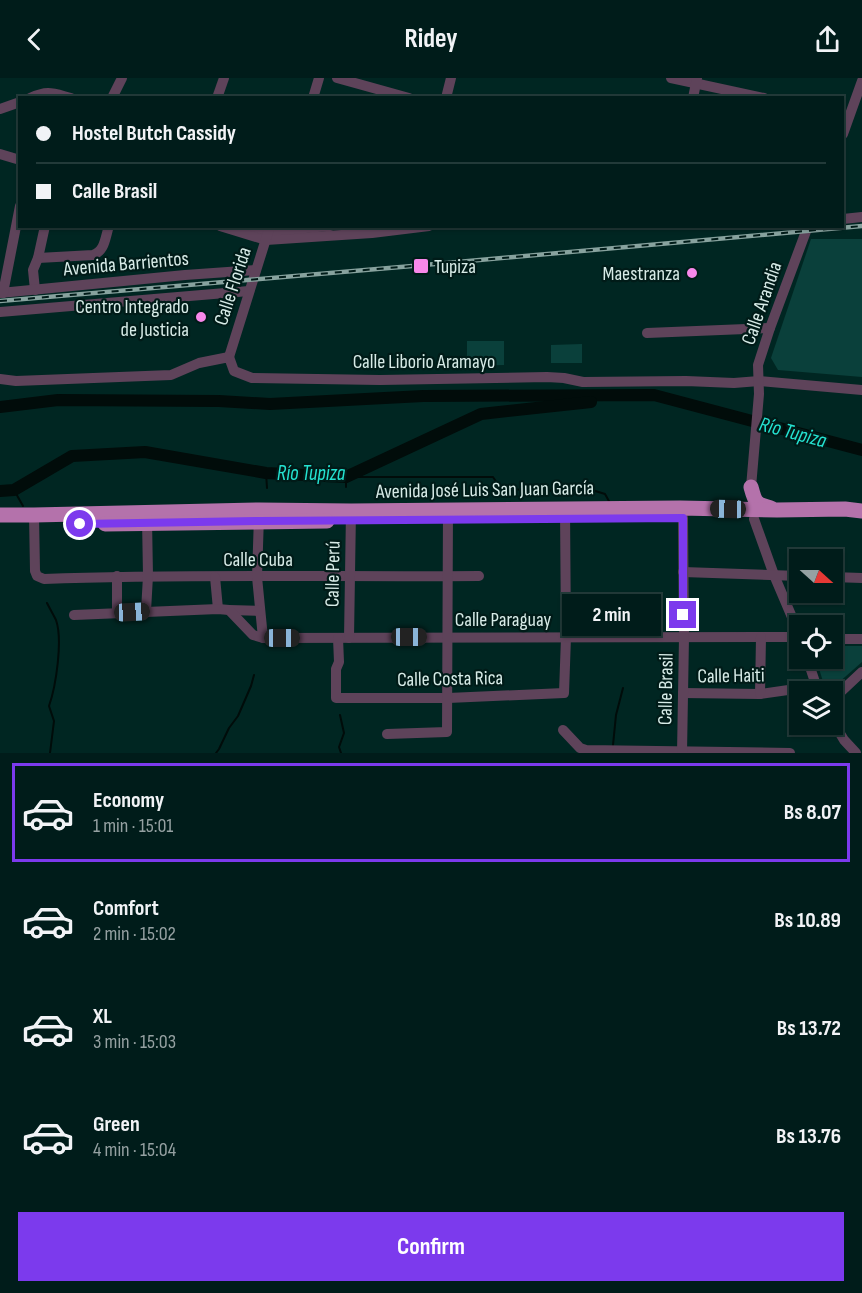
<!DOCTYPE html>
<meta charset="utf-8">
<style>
:root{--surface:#001c1a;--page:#0a2523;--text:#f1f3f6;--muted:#95a1a2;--line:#223a39;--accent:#7c3aed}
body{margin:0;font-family:"Sofia Sans Condensed",sans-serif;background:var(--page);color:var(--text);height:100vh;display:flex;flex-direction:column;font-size:22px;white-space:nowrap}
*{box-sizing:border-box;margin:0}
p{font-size:20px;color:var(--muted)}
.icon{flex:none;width:33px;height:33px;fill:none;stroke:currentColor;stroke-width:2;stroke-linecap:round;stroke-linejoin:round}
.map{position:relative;height:675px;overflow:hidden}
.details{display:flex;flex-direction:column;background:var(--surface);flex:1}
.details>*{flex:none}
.banner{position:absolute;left:18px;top:18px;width:826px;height:132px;border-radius:0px;box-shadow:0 2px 4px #0004,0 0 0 2px var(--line);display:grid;align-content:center;height:132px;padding:0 18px;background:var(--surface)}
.needle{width:39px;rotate:111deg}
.fabs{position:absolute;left:789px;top:471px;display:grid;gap:12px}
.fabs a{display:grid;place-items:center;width:54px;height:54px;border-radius:0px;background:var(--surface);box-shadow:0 2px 4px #0004,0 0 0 2px var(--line);font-size:30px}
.end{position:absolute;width:27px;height:27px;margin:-14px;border:8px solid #7c3aed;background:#fff;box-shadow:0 0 0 3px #fff}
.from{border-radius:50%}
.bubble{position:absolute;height:42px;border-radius:0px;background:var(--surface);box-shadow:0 2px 4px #0004,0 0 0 2px var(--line);font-size:20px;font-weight:700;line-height:42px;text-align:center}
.car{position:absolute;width:18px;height:36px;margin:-18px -9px;border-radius:8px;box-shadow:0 0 4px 2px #0007;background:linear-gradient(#222 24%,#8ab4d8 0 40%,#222 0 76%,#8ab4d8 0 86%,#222 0)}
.banner b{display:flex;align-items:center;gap:21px;height:57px;font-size:22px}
.banner b+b{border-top:2px solid var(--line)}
.banner i{width:15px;height:15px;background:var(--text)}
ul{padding:10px 0 0;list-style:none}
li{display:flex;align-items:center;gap:18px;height:99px;margin:0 12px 9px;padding:0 6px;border:3px solid transparent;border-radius:0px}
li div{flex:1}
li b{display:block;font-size:22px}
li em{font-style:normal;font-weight:700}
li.current{border-color:var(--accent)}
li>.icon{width:54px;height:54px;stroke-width:1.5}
.primary-button{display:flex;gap:12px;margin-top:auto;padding:12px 18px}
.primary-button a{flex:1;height:69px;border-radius:0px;background:var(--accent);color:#fff;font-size:24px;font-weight:700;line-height:69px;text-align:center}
header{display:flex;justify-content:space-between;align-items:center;height:78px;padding:0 18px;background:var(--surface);font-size:27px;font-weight:700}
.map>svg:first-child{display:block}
.green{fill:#0a403b}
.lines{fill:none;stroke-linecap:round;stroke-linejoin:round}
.stream{stroke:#010c0a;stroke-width:2}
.river{stroke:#010c0a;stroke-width:12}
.minor{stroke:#5e435a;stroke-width:10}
.highway{stroke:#b472ab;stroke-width:15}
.rail-casing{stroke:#87a29e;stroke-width:4.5}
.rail{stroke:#001b18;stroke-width:2;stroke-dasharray:7;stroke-linecap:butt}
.route{stroke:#7c3aed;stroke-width:8}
.poi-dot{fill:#f888ea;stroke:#001b18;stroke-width:2}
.labels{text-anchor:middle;stroke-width:4.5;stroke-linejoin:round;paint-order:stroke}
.street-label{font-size:20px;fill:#d7ebe7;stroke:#001b18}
.poi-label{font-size:20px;fill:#d7ebe7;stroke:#001b18;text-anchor:end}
.water-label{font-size:21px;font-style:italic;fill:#24e3d1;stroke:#001b18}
</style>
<header><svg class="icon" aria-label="back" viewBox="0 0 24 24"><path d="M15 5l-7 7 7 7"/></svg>Ridey<svg class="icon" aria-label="share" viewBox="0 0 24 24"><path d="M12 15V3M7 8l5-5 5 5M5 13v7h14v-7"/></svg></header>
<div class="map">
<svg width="862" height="675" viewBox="0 0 862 675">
<rect width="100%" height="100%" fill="#002622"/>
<!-- green -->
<g class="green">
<path d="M811,161H862V299L778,292L771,280Z"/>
<path d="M467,263H504V287L467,288Z"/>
<path d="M582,266V285H551V267Z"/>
<path d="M833,568H862V584L829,613H826L816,581L832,580Z"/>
</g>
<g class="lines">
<!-- stream -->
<g class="stream">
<path d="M266,395L267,410"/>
<path d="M346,409V399H493L501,411L564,413L592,412L605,416L610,425"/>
<path d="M14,412L23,428"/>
<path d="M47,525C50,531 53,536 56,542C63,562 56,608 49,628L54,643L50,675"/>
<path d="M340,637L344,655L339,669L341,675"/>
<path d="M613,667L616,637L623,610"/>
<path d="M216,675L219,671L229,650L238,638L251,608L254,597"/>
</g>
<!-- river -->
<g class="river">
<path d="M0,329L58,322L219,323L270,326L423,318L654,317L862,372"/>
<path d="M0,413L14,412L72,378L145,374L266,395L346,399L481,336L591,324"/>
</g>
<!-- minor -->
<g class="minor">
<path d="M337,0L409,20"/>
<path d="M671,0L764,20"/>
<path d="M30,20C48,12 52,15 71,20"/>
<path d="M112,20L122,0"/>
<path d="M217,20L224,0"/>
<path d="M313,20L319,0"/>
<path d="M446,20L451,0"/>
<path d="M693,20L697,0"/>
<path d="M0,31L20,24"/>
<path d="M843,56L862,3"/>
<path d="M0,76L20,82"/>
<path d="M843,141L862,139"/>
<path d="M220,148L266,162L372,155L429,148"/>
<path d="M251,148L269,153L330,148"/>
<path d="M38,180L93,177C105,173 105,160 109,148"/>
<path d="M35,212L33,192L38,180L45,148"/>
<path d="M0,215L185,197L256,192"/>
<path d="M3,215L20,128"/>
<path d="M0,234L249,213"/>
<path d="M647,255L770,250"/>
<path d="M229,279L270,148"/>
<path d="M0,301L16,303L171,297L199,285L229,279L234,293L252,300L380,302L547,299L564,300L583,304L686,303L734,305L759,303L862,312"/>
<path d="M751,409L759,316L758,287L770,250L808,148"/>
<path d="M34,437L35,493L37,498L44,501C189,496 334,499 479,498"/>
<path d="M259,438L257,499L263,560"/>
<path d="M754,441L774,497L800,558"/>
<path d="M683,494L800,498"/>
<path d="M215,499L218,531"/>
<path d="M832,499L862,500"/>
<path d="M229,532L260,533"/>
<path d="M146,533L148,498L147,441"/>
<path d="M117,535V498"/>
<path d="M74,537L218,531L229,532L253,557L263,560L800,559"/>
<path d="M338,560L339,584L336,591V620H448L564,615L566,559L565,431"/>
<path d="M349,560L351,433"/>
<path d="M832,561H862"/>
<path d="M807,580L818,613"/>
<path d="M683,615L760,616L816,608"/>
<path d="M760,616L761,559"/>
<path d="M832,622L862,594"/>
<path d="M832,642L844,662L856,675"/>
<path d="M563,652L580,670L586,672L790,675"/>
<path d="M387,656L447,654L448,432"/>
<path d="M682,675L684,559L683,440"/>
</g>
<!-- highway -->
<g class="highway">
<path d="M751,409C755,424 755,426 771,430"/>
<path d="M0,437H34L259,432L351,433L680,430L777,432L845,431L862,433"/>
<path d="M105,446L327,443"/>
</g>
<defs>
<path id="rail" d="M0,223L424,187L862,148"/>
</defs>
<!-- rail casing -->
<use href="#rail" class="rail-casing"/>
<!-- rail -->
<use href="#rail" class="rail"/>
</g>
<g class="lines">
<!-- route -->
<path class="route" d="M80,446L259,443L683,440V537"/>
</g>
<!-- markers -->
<g class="poi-dot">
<rect x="413" y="180" width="16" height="16" rx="3"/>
<circle cx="692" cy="195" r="6"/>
<circle cx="201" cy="239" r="6"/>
</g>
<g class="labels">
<!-- street labels -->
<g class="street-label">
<text transform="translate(126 185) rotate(-5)" y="7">Avenida Barrientos</text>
<text transform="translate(232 208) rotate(-72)" y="7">Calle Florida</text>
<text transform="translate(761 225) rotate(-71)" y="7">Calle Arandia</text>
<text x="424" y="290">Calle Liborio Aramayo</text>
<text transform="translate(485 411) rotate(-1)" y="7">Avenida José Luis San Juan García</text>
<text x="258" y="488">Calle Cuba</text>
<text transform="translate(332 496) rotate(-89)" y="7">Calle Perú</text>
<text x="503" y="548">Calle Paraguay</text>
<text transform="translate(731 597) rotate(-1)" y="7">Calle Haiti</text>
<text transform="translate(450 600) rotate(-1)" y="7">Calle Costa Rica</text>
<text transform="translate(665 611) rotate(-89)" y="7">Calle Brasil</text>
</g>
<!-- poi labels -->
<g class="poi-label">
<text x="434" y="195" text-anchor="start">Tupiza</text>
<text x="680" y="202">Maestranza</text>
<text x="189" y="235">Centro Integrado<tspan x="189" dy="23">de Justicia</tspan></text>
</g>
<!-- water labels -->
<g class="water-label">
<text transform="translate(793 354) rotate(15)" y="7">Río Tupiza</text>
<text x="311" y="402">Río Tupiza</text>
</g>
</g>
</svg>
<div class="fabs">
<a><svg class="needle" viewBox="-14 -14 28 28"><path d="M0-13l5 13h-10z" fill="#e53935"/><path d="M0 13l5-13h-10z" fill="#95a1a2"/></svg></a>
<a><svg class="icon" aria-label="locate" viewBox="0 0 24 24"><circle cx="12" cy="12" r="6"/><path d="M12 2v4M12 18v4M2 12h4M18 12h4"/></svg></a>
<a><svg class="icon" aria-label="layers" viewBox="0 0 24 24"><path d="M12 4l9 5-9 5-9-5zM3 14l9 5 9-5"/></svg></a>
</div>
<i class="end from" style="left:80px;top:446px"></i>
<i class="end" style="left:683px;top:537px"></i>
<div class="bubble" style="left:562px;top:516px;width:99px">2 min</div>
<i class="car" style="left:728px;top:431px;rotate:271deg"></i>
<i class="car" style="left:132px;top:534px;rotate:87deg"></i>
<i class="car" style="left:409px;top:559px;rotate:90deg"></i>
<i class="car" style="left:282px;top:560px;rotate:90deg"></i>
<div class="banner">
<b><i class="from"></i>Hostel Butch Cassidy</b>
<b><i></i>Calle Brasil</b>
</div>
</div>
<section class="details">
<ul>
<li class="current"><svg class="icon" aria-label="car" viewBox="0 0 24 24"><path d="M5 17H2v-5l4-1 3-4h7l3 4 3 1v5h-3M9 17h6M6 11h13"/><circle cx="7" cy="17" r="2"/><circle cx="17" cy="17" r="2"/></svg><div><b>Economy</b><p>1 min · 15:01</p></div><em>Bs 8.07</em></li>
<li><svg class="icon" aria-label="car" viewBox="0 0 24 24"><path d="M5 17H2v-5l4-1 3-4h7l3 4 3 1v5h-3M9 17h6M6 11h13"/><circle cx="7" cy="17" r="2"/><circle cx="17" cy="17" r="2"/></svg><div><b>Comfort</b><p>2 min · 15:02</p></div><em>Bs 10.89</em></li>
<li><svg class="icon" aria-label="car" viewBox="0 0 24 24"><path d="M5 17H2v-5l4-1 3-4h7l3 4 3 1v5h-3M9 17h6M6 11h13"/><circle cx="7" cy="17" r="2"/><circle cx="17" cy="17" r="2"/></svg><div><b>XL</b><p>3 min · 15:03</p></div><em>Bs 13.72</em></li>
<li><svg class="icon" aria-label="car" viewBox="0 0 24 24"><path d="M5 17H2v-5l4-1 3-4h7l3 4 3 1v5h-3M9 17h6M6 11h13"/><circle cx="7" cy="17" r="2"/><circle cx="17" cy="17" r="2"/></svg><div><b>Green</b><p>4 min · 15:04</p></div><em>Bs 13.76</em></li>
</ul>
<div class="primary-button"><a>Confirm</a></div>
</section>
